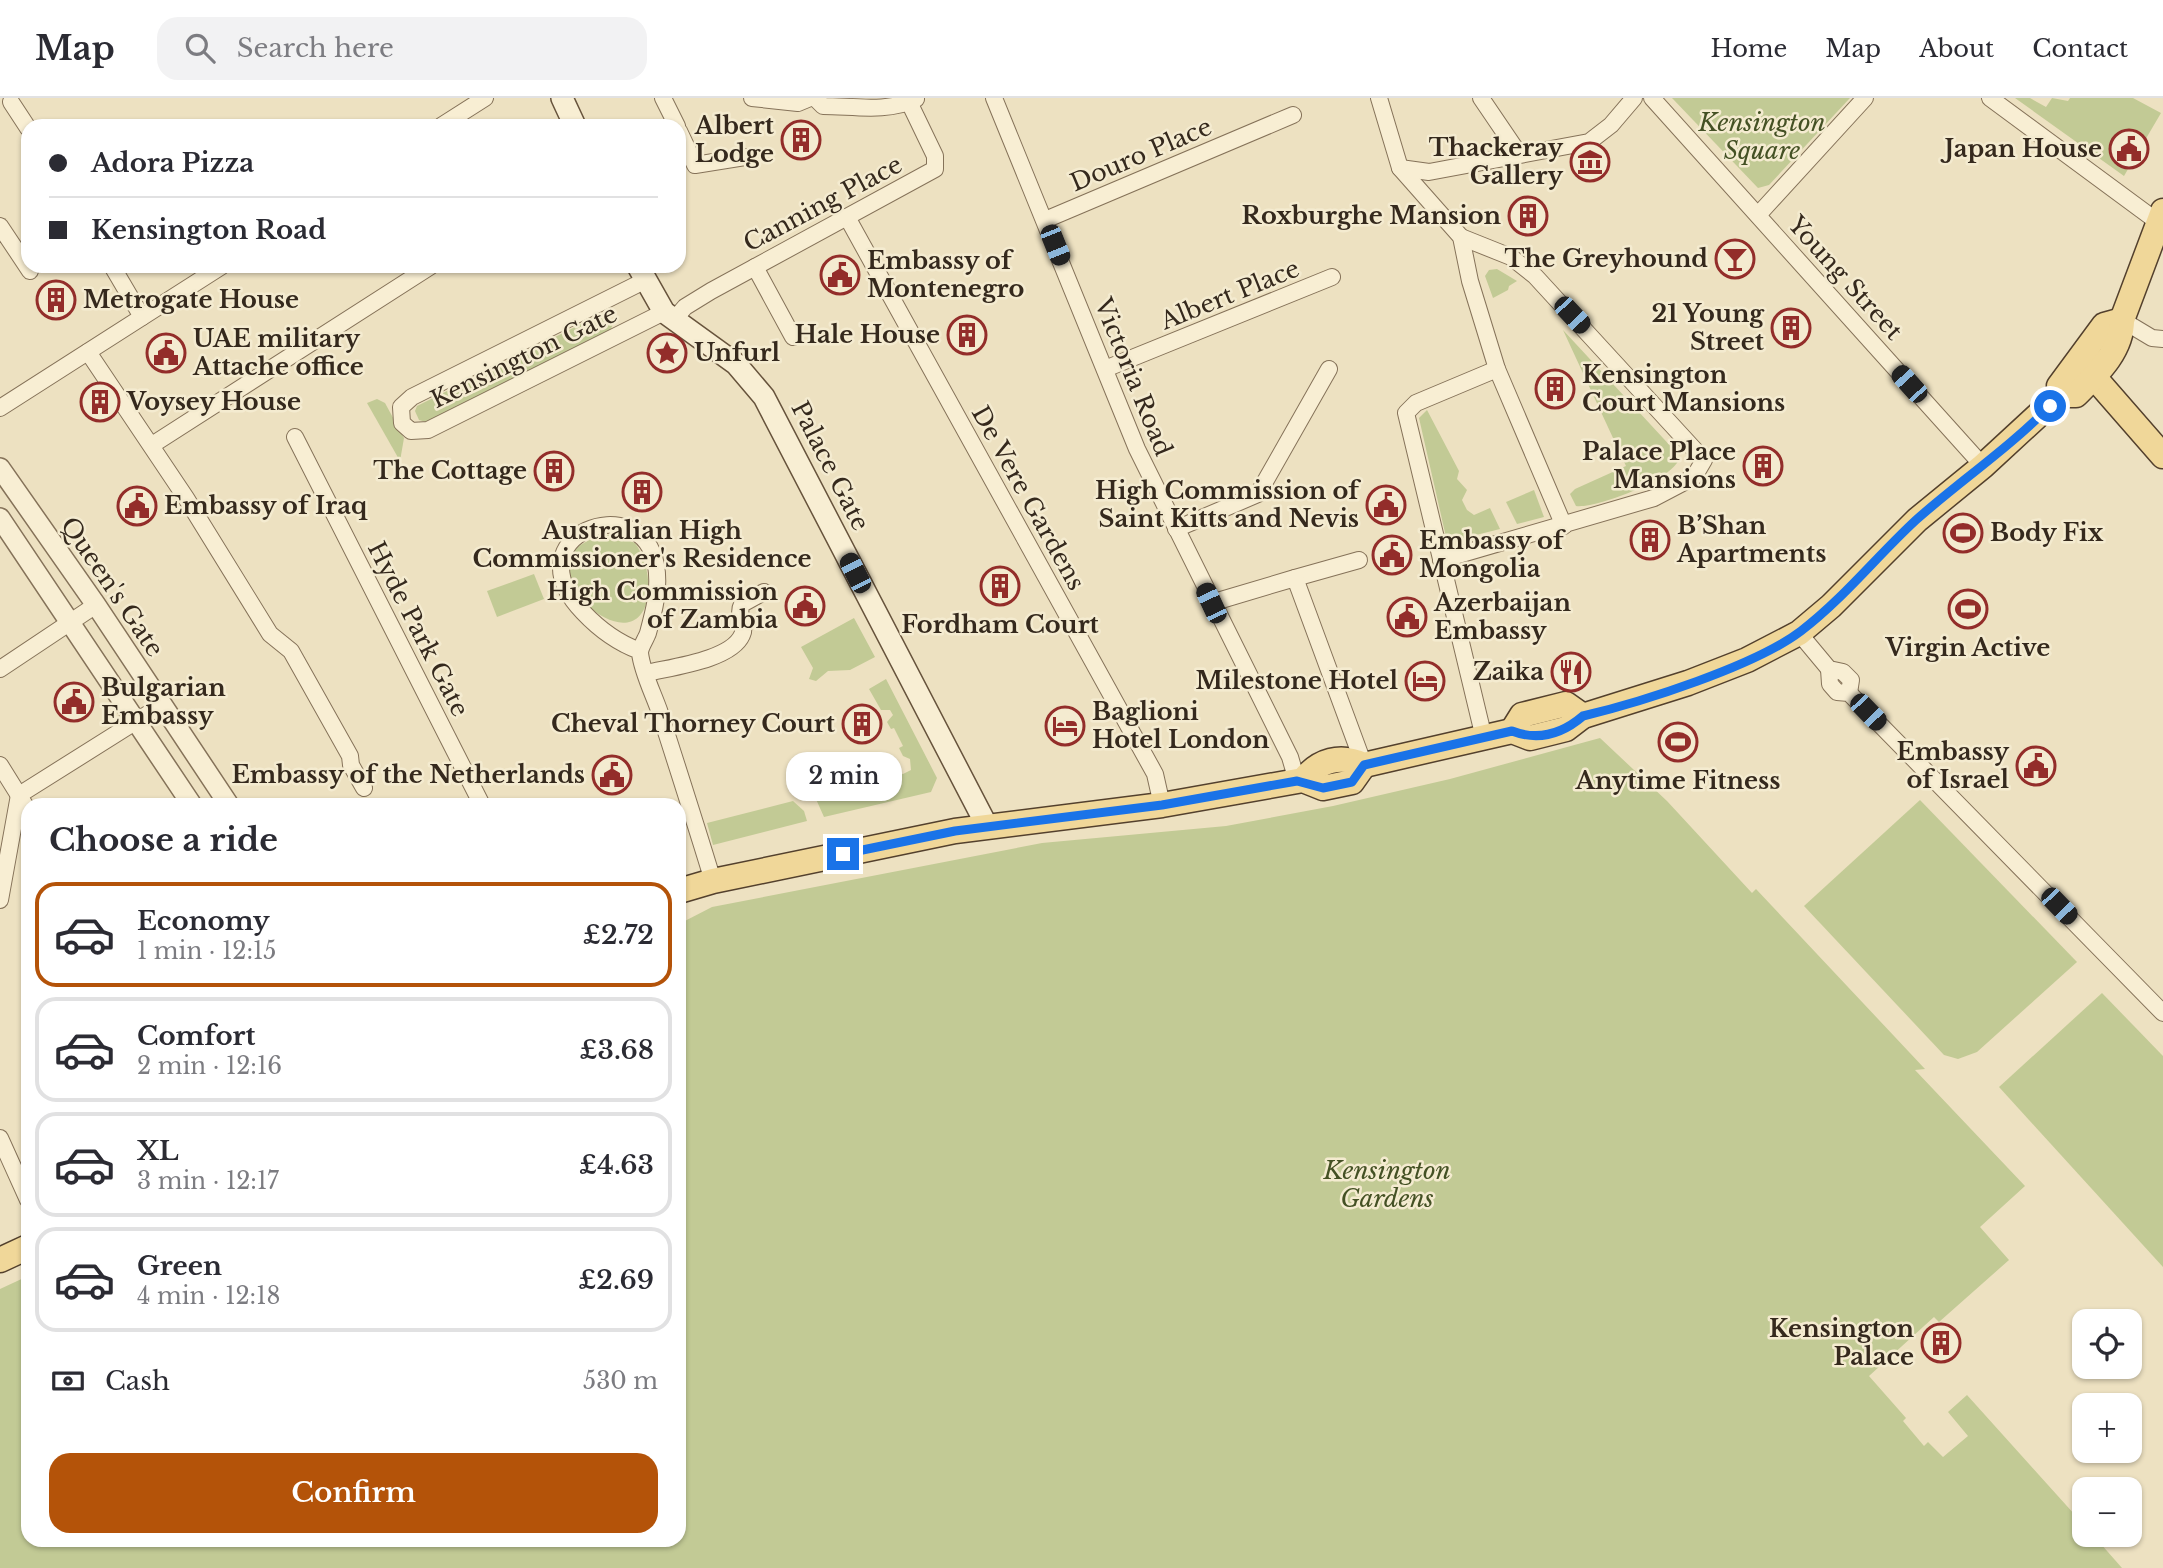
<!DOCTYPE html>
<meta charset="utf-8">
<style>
:root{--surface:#fff;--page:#f2f2f3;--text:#2b2b33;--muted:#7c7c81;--line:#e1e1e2;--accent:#b45309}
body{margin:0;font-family:"Libre Baskerville",serif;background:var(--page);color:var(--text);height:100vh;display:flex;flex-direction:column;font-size:26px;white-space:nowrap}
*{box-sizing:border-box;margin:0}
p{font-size:23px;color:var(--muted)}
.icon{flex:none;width:38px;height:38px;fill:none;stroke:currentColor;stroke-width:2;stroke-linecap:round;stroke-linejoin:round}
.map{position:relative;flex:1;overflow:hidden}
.sheet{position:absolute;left:21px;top:700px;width:665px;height:749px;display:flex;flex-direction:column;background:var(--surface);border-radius:21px;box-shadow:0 2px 5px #0004}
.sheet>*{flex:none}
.hud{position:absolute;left:21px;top:21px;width:665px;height:154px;border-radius:21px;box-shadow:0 2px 5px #0004;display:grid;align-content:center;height:154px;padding:0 28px;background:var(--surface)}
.controls{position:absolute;left:2072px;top:1211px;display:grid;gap:14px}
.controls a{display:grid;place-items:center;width:70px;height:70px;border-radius:14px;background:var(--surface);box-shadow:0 2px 5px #0004;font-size:35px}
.end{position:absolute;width:32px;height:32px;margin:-16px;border:9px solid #1a73e8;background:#fff;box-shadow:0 0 0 4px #fff}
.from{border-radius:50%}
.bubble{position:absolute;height:49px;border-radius:21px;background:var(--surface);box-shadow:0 2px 5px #0004;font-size:23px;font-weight:600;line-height:49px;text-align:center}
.car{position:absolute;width:21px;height:42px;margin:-21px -10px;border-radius:9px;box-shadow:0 0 5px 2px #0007;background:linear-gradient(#222 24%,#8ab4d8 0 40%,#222 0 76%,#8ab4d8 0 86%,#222 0)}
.hud b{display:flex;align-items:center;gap:24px;height:66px;font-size:26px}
.hud b+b{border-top:2px solid var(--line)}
.hud i{width:18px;height:18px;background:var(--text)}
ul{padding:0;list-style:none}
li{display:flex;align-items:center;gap:21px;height:105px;margin:0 14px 10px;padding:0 14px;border:4px solid var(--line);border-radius:21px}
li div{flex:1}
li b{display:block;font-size:26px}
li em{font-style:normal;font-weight:600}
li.active{border-color:var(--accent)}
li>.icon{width:63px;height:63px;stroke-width:1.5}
h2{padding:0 28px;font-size:32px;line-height:84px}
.pay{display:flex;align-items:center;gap:18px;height:77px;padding:0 28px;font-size:26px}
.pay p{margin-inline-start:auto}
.cta{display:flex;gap:14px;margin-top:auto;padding:14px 28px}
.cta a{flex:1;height:80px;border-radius:21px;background:var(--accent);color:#fff;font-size:28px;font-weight:600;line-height:80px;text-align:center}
header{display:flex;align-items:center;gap:42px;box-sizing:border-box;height:98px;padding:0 35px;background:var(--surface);border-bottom:2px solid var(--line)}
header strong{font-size:33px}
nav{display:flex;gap:38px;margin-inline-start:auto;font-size:24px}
.search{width:490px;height:63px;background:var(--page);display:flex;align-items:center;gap:18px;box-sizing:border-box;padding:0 24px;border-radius:21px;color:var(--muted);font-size:26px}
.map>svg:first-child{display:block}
.green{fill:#c2ca95}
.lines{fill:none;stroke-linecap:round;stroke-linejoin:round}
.minor-casing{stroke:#857259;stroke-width:18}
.tertiary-casing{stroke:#857259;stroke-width:22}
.secondary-casing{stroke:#67533c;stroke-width:24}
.primary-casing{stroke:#53402d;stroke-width:27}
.minor{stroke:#f8eed3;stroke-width:16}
.tertiary{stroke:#f8eed3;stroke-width:19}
.secondary{stroke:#f8eed3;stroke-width:21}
.primary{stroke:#f0d799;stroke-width:24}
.route{stroke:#1a73e8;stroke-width:9}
.labels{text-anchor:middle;stroke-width:5;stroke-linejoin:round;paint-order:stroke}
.park-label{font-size:24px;font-style:italic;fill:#445124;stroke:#f4ebd0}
.poi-label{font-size:24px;font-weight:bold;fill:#35291d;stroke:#f4ebd0;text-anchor:end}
.street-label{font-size:24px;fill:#35291d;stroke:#f4ebd0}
</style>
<header>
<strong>Map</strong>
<div class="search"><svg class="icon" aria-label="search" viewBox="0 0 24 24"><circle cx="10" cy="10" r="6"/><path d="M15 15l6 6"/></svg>Search here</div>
<nav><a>Home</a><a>Map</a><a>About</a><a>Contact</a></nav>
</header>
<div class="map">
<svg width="2163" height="1470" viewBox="0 0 2163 1470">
<rect width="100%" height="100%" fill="#ede1c1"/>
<!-- green -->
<g class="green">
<path d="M1672,0H1850L1769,87L1758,90Z"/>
<path d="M2015,0H2030L2046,9L2052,0L2068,3L2070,0H2133L2161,15L2124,78Z"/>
<path d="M1497,171L1517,183L1509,188L1508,192L1493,200L1485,178L1489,172Z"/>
<path d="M601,216L608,217L613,226L610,233L426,324L419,322L415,313L417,308Z"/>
<path d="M1563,232L1675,353L1679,361C1673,381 1596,411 1576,408L1570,396L1575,391L1626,368Z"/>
<path d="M377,301L385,305L404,340L400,363L367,305Z"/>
<path d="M1427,312L1459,373L1457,381L1467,392L1462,402L1467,412L1474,417L1490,410L1500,431L1452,443L1446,439L1419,320Z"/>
<path d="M1534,392L1544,419L1517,426L1506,404Z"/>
<path d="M614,436L635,445C646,460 651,483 647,502C631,575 501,450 614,436Z"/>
<path d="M534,476L544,501L497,519L487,493Z"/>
<path d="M854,520L875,559L850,572L828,573L816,583L809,581L813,570L801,549Z"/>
<path d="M886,581L937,680L931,694L824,719L807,681L814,684L828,674L831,681L837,683L851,671L860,681L874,670L883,678L894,667L898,675L903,676L911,672L910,661L903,658L899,650L903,648L894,630L891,631L887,624L893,617L890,612H881L869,591Z"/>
<path d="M1600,640L1667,703L1752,795L1756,791L1925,971L1915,972L2025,1088L1980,1129L2009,1162L1939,1224L1934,1219L1869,1278L1906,1320L1903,1323L1924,1348L1928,1344L1943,1359L1968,1338L1948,1314L1967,1297L2084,1427V1437H2093L2122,1470H0V1191L28,1178V1442H679V826L712,809L1042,745L1226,728L1333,708L1450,681Z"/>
<path d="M1920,702L2077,864L1977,954L1958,961L1944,957L1804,808Z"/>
<path d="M793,703L804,713L807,723L713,747L707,725Z"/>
<path d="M2102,895L2163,958V1169L1999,989Z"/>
</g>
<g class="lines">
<defs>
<g id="minor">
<path d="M663,0L677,28"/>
<path d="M752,0L798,5L810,0"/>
<path d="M815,0L823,8C853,8 887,15 916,1"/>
<path d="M994,0L1137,351L1290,659L1297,683"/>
<path d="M1379,0L1400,70L1461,139L1470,183L1497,271L1564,428"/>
<path d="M1481,0L1519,56"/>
<path d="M1652,0L1983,368"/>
<path d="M1990,0L2158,124"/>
<path d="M11,4L28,30"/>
<path d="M441,28L485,0"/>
<path d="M679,33L695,67L745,59"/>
<path d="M1400,70L1429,74L1589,44L1611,27L1634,0"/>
<path d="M1758,117L1865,0"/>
<path d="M847,119L1155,676L1162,707"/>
<path d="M1045,122L1293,17"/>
<path d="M0,128L30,173"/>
<path d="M112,168L142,219"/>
<path d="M755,169L793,239"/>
<path d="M644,183L412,299L401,309L402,325L411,333L428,332L664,214"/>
<path d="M2122,222L2152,240L2163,241"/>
<path d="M673,223L685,209L711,193L935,71V58L909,4"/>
<path d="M88,254L186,400L270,536L291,553L350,658L351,667L364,690"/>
<path d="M1105,271L1332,179"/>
<path d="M0,310L222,168"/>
<path d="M295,339L482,707"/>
<path d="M152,347L431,168"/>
<path d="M1176,431L1258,396L1329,271"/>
<path d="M1441,462L1654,400L1694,379L1704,362L1535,178L1511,159L1461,139"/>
<path d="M1295,480L1359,462"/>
<path d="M1211,505L1295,480L1364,667"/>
<path d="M1799,535L1829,571L1843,574L1851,582L1849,595"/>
<path d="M640,553C618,545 599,531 583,514C510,438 641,388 656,467C660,491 654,513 648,535C646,541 640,549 640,555C642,574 654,597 660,615C678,671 696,727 713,783"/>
<path d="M0,571L96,507"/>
<path d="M1829,571L1830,586L1837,594L1849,595L2163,915"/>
<path d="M647,575C672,569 731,562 742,537C747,527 736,518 742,506L764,494"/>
<path d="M1484,640L1406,315L1416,305L1497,271"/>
<path d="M0,667L28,712"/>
<path d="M19,697L162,607"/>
<path d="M0,802L19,697"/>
<path d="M0,1040L28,1102"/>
</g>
<g id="tertiary">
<path d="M0,370L96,507L229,707"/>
<path d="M0,420L192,707"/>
</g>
<g id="secondary">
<path d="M562,0L575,28"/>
<path d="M638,168L664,214L736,266L764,299L987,728"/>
</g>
<g id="primary">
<path d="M2087,251L2094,279L2163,358"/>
<path d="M2060,297L2059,288L2104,227L2122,222"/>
<path d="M1512,633L1522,617L1566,606L1583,618"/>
<path d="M1303,682C1319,662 1340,656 1364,667L1512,633L1530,640L1566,631L1583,618L1688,585L1747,562L1799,535L1831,508L1917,422L1983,368L2060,297H2076C2097,276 2122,253 2122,222L2163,113"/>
<path d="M679,793L713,783L955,733L1162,707L1303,682L1323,690L1352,684L1364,667"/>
<path d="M0,1162L28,1149"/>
</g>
</defs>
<!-- minor casing -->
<use href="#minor" class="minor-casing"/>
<!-- tertiary casing -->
<use href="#tertiary" class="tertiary-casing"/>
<!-- secondary casing -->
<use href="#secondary" class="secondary-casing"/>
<!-- primary casing -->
<use href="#primary" class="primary-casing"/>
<!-- minor -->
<use href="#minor" class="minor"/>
<!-- tertiary -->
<use href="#tertiary" class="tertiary"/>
<!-- secondary -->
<use href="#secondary" class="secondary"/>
<!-- primary -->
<use href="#primary" class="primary"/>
</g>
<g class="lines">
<!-- route -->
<path class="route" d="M843,756L955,733L1162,707L1297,683L1323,690L1352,684L1364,667L1512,633C1538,643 1562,636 1583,618C1642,604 1755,568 1801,533C1844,500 1877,458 1916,422C1960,383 2009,350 2050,308"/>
</g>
<!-- icons -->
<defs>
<symbol id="building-ring" viewBox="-11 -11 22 22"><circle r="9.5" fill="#f4ebd0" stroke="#932d2a" stroke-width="1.5"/><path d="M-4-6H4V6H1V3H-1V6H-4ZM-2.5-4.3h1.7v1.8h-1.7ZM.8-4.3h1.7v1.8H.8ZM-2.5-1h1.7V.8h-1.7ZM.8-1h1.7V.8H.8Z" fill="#932d2a"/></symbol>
<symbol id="civic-ring" viewBox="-11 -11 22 22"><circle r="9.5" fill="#f4ebd0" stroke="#932d2a" stroke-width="1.5"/><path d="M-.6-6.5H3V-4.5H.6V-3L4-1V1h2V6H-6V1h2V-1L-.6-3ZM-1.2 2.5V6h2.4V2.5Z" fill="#932d2a"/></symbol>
<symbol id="museum-ring" viewBox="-11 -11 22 22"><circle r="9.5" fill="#f4ebd0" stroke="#932d2a" stroke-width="1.5"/><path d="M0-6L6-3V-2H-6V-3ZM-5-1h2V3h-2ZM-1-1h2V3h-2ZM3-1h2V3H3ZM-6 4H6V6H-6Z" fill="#932d2a"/></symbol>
<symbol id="bar-ring" viewBox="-11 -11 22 22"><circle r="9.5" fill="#f4ebd0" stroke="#932d2a" stroke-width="1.5"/><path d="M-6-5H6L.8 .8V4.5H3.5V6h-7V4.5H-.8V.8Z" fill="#932d2a"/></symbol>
<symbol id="sight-ring" viewBox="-11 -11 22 22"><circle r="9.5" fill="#f4ebd0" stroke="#932d2a" stroke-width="1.5"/><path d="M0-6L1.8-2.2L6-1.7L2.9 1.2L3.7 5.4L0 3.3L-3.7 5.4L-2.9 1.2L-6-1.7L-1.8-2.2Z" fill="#932d2a"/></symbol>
<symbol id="stadium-ring" viewBox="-11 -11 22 22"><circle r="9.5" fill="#f4ebd0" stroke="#932d2a" stroke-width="1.5"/><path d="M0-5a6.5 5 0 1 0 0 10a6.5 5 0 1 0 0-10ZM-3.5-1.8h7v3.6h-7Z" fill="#932d2a"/></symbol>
<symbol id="restaurant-ring" viewBox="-11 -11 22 22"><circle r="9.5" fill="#f4ebd0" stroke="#932d2a" stroke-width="1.5"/><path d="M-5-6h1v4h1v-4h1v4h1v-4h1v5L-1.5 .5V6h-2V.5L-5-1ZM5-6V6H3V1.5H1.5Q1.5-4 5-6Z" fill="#932d2a"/></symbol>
<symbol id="hotel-ring" viewBox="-11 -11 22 22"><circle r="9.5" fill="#f4ebd0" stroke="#932d2a" stroke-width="1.5"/><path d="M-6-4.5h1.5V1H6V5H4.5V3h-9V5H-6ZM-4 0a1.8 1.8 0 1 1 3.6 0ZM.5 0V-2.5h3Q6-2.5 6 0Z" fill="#932d2a"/></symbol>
</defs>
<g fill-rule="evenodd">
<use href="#building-ring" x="779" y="20" width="44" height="44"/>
<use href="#civic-ring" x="2107" y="29" width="44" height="44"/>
<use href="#museum-ring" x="1568" y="42" width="44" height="44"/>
<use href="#building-ring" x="1506" y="96" width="44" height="44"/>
<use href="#bar-ring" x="1713" y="139" width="44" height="44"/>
<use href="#civic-ring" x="818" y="155" width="44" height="44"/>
<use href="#building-ring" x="34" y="180" width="44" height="44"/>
<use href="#building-ring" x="1769" y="208" width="44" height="44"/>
<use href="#building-ring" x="945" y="215" width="44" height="44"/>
<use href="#civic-ring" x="144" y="233" width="44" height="44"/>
<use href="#sight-ring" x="645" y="233" width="44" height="44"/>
<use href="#building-ring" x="1533" y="269" width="44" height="44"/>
<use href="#building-ring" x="78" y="282" width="44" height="44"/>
<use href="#building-ring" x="1741" y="346" width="44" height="44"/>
<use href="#building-ring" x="532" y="351" width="44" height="44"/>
<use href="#building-ring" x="620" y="372" width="44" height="44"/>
<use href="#civic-ring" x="1364" y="385" width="44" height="44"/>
<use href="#civic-ring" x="115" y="386" width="44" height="44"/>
<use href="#stadium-ring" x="1941" y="413" width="44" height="44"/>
<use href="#building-ring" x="1628" y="420" width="44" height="44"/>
<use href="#civic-ring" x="1370" y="435" width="44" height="44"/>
<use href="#building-ring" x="978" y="466" width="44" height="44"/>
<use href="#civic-ring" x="783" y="486" width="44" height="44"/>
<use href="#stadium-ring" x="1946" y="489" width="44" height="44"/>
<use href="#civic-ring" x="1385" y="497" width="44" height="44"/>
<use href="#restaurant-ring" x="1549" y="552" width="44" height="44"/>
<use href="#hotel-ring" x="1403" y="561" width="44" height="44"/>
<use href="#civic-ring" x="52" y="582" width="44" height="44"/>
<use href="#building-ring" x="840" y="604" width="44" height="44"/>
<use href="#hotel-ring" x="1043" y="606" width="44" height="44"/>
<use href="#stadium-ring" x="1656" y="622" width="44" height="44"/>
<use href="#civic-ring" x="2014" y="646" width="44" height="44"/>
<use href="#civic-ring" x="590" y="655" width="44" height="44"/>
<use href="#building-ring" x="1919" y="1223" width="44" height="44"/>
</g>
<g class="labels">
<!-- park labels -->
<g class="park-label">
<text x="1762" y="33">Kensington<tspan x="1762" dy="28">Square</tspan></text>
<text x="1387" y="1081">Kensington<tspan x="1387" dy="28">Gardens</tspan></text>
</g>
<!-- poi labels -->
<g class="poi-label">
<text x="774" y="36">Albert<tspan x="774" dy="28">Lodge</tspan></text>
<text x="1563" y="58">Thackeray<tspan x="1563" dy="28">Gallery</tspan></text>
<text x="2102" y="59">Japan House</text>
<text x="1501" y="126">Roxburghe Mansion</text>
<text x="1708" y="169">The Greyhound</text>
<text x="867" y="171" text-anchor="start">Embassy of<tspan x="867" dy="28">Montenegro</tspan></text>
<text x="83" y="210" text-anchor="start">Metrogate House</text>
<text x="1764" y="224">21 Young<tspan x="1764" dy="28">Street</tspan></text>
<text x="940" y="245">Hale House</text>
<text x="193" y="249" text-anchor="start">UAE military<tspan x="193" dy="28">Attache office</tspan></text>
<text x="694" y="263" text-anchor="start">Unfurl</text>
<text x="1582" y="285" text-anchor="start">Kensington<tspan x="1582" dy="28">Court Mansions</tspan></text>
<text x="127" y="312" text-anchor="start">Voysey House</text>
<text x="1736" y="362">Palace Place<tspan x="1736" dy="28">Mansions</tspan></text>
<text x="527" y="381">The Cottage</text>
<text x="1359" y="401">High Commission of<tspan x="1359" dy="28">Saint Kitts and Nevis</tspan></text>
<text x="164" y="416" text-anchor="start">Embassy of Iraq</text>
<text x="1677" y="436" text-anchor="start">B’Shan<tspan x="1677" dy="28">Apartments</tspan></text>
<text x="642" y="441" text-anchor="middle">Australian High<tspan x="642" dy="28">Commissioner's Residence</tspan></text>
<text x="1990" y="443" text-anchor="start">Body Fix</text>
<text x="1419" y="451" text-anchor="start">Embassy of<tspan x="1419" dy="28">Mongolia</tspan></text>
<text x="778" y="502">High Commission<tspan x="778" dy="28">of Zambia</tspan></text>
<text x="1434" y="513" text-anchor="start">Azerbaijan<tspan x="1434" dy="28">Embassy</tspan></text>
<text x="1000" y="535" text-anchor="middle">Fordham Court</text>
<text x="1968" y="558" text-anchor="middle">Virgin Active</text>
<text x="1544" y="582">Zaika</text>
<text x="1398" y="591">Milestone Hotel</text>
<text x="101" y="598" text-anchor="start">Bulgarian<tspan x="101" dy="28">Embassy</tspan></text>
<text x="1092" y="622" text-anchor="start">Baglioni<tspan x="1092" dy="28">Hotel London</tspan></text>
<text x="835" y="634">Cheval Thorney Court</text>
<text x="2009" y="662">Embassy<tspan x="2009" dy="28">of Israel</tspan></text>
<text x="585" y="685">Embassy of the Netherlands</text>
<text x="1678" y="691" text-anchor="middle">Anytime Fitness</text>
<text x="1914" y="1239">Kensington<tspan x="1914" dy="28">Palace</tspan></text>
</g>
<!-- street labels -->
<g class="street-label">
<text transform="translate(1141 57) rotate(-23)" y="8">Douro Place</text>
<text transform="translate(823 106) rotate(-28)" y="8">Canning Place</text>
<text transform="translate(1845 180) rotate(48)" y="8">Young Street</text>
<text transform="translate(1230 197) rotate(-22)" y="8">Albert Place</text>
<text transform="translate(524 259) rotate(-26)" y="8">Kensington Gate</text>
<text transform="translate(1133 279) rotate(68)" y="8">Victoria Road</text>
<text transform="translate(830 368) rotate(63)" y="8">Palace Gate</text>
<text transform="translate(1028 400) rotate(61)" y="8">De Vere Gardens</text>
<text transform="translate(112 489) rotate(56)" y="8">Queen's Gate</text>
<text transform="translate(418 531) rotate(63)" y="8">Hyde Park Gate</text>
</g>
</g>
</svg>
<div class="controls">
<a><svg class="icon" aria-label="locate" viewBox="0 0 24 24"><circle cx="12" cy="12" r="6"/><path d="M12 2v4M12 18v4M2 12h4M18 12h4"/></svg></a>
<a>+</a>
<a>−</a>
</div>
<i class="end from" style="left:2050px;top:308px"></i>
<i class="end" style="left:843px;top:756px"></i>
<div class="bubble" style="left:786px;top:654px;width:116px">2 min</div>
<i class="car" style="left:1055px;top:147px;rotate:158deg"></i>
<i class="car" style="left:1572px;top:217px;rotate:137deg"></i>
<i class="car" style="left:1909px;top:286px;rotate:318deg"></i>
<i class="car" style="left:855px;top:475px;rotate:333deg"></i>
<i class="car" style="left:1211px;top:505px;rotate:335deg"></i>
<i class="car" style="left:1868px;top:614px;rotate:136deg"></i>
<i class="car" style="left:2059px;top:808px;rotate:136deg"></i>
<div class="hud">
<b><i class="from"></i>Adora Pizza</b>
<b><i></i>Kensington Road</b>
</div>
<section class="sheet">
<h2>Choose a ride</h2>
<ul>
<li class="active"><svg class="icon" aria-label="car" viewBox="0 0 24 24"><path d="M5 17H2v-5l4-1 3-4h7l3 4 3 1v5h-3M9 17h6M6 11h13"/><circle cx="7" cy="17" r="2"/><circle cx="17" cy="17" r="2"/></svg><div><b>Economy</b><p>1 min · 12:15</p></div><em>£2.72</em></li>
<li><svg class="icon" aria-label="car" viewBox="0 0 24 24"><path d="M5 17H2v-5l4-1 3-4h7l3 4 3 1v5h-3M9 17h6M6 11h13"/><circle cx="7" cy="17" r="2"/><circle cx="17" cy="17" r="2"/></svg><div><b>Comfort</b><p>2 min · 12:16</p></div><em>£3.68</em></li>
<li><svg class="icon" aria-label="car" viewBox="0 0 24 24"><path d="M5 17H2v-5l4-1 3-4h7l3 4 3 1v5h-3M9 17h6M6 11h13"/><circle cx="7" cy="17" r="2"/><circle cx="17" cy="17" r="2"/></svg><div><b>XL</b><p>3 min · 12:17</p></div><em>£4.63</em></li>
<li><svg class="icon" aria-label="car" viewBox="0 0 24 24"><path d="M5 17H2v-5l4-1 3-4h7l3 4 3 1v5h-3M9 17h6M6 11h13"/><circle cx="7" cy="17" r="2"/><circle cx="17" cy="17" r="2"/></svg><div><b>Green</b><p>4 min · 12:18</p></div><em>£2.69</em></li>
</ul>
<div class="pay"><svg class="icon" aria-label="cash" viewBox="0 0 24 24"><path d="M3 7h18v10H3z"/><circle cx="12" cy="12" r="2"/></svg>Cash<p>530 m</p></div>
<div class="cta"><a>Confirm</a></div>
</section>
</div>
